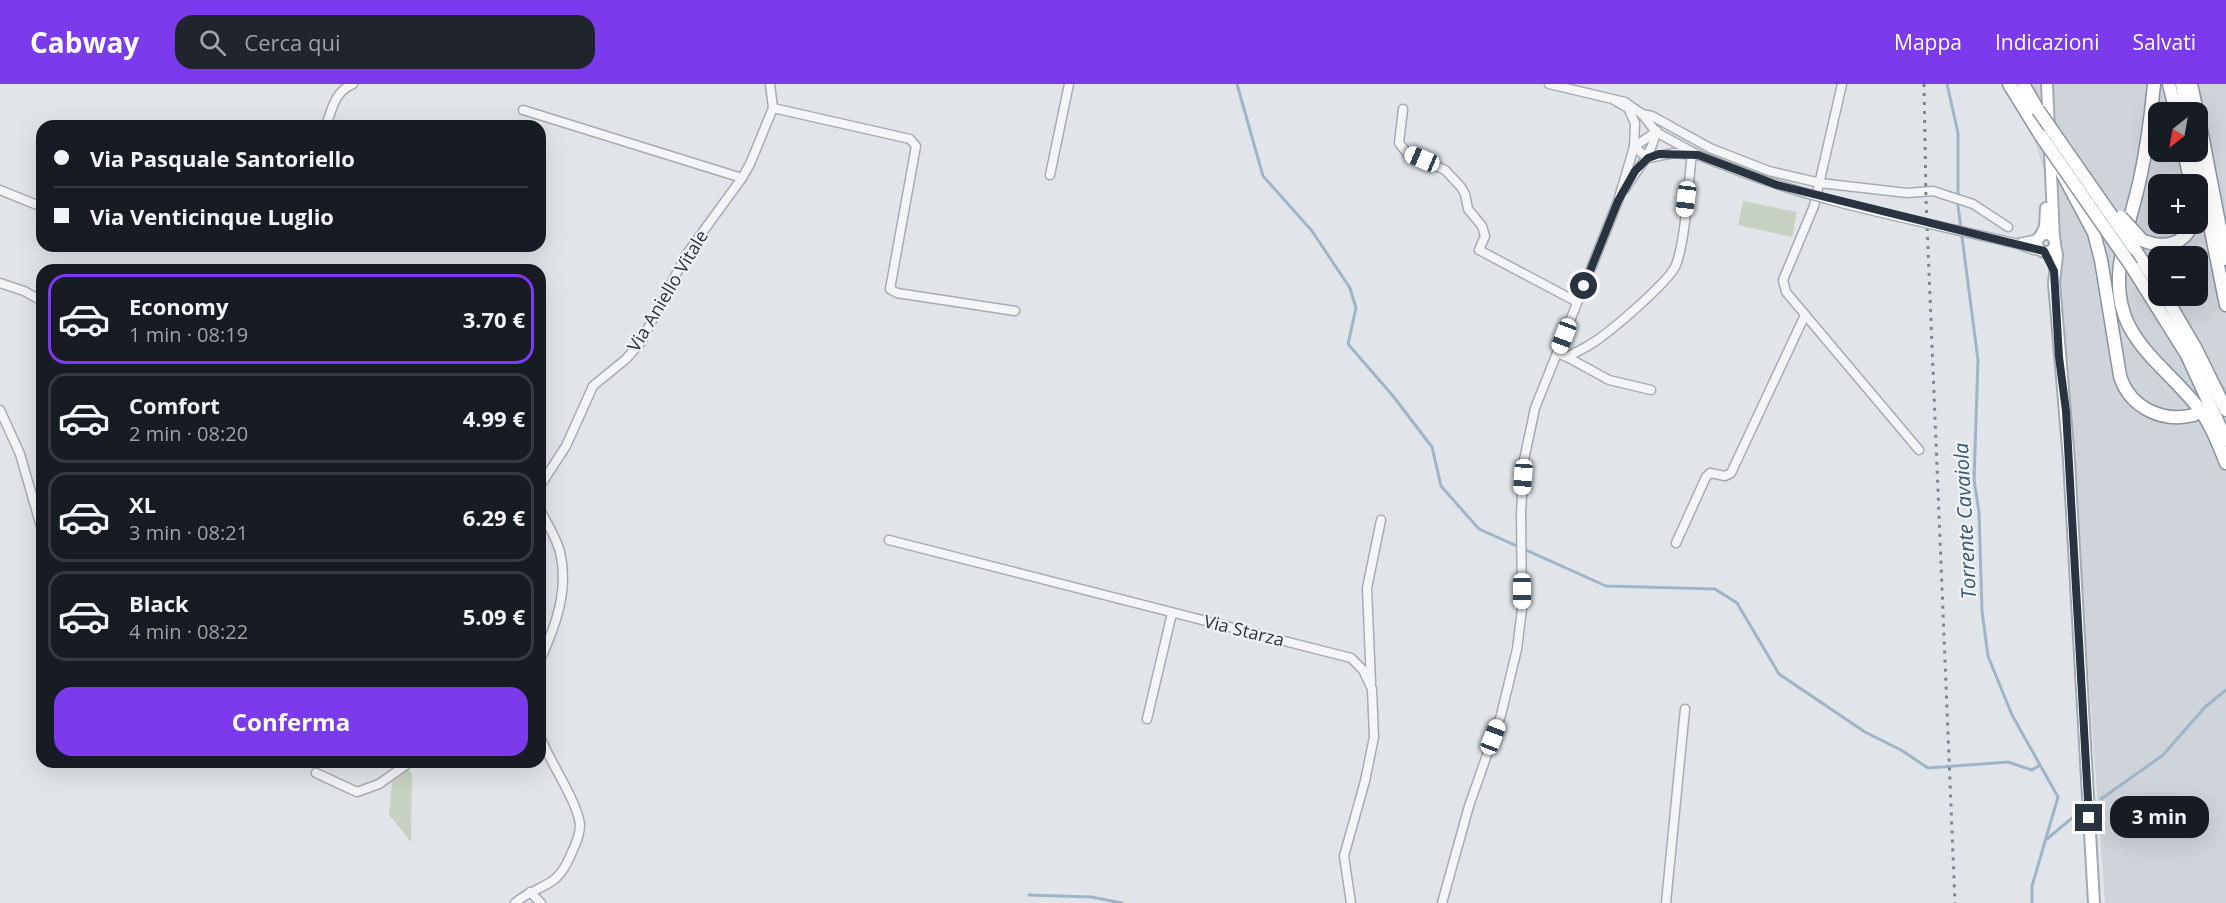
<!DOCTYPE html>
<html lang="it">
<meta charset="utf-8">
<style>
:root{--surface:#171b24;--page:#20242c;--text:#f1f3f6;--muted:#9ea1a6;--line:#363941;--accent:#7c3aed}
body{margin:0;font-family:"Open Sans",sans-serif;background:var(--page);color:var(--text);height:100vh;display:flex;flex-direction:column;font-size:22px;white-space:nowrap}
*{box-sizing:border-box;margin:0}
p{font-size:20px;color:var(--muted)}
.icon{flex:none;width:33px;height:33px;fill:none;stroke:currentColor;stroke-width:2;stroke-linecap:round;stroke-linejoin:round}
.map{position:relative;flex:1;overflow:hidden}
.side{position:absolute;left:36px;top:180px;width:510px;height:504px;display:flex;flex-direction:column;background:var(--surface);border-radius:18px;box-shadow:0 6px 24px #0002}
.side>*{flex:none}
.top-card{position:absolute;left:36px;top:36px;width:510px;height:132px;border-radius:18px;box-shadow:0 6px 24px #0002;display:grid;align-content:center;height:132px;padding:0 18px;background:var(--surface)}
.needle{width:39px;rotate:211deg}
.controls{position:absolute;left:2148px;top:18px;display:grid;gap:12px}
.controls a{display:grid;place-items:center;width:60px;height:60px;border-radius:12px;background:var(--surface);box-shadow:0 6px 24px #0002;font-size:30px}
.end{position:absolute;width:27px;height:27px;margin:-14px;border:8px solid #2a3440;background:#fff;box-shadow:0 0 0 3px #fff}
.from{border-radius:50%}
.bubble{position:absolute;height:42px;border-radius:18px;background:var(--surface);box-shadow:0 6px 24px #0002;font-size:20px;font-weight:700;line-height:42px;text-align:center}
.car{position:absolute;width:18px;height:36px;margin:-18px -9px;border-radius:8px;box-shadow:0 0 4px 2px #0007;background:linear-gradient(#fff 24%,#345 0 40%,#fff 0 76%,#345 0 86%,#fff 0)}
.top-card b{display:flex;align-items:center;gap:21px;height:57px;font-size:22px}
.top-card b+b{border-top:2px solid var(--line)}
.top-card i{width:15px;height:15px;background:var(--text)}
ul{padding:10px 0 0;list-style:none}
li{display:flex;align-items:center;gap:18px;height:90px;margin:0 12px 9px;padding:0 6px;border:3px solid var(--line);border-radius:18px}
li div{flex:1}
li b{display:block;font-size:22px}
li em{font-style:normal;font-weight:700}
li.current{border-color:var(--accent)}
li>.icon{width:54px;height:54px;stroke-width:1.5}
.action{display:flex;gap:12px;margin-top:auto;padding:12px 18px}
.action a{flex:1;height:69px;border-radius:18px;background:var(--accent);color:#fff;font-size:24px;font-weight:700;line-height:69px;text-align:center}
header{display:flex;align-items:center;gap:36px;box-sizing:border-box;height:84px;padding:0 30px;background:var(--accent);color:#fff}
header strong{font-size:28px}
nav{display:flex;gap:33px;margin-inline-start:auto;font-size:21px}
.search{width:420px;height:54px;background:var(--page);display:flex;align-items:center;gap:15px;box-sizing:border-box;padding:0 21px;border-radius:18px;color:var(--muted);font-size:22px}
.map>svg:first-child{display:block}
.built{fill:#cfd4db;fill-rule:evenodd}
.green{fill:#c8d2c2}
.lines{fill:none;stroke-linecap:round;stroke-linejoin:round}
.stream{stroke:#9eb5c7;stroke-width:3}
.highway-tunnel{stroke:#bcc2c7;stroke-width:12;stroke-dasharray:12 6;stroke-linecap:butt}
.minor-casing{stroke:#a6acb3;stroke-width:11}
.major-casing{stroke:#a1aab4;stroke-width:14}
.highway-casing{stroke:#89939f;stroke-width:15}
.minor{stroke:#f3f5f7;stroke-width:8}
.major{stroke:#fff;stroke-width:10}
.highway{stroke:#fff;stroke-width:12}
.rail{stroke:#7b8692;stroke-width:3;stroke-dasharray:3 6;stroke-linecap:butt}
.minor-bridge-casing{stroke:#a6acb3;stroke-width:11;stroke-linecap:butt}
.highway-bridge-casing{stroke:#89939f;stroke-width:15;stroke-linecap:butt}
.minor-bridge{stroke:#f3f5f7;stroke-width:8}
.highway-bridge{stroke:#fff;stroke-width:12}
.route{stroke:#2a3440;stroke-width:8}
.labels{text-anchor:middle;stroke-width:4.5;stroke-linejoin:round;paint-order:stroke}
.street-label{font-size:18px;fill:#2a3440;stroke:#f0f3f6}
.water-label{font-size:20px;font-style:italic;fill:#365672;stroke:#f0f3f6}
</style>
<header>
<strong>Cabway</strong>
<div class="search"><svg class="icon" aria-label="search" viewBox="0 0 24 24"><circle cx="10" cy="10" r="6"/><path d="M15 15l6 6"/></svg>Cerca qui</div>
<nav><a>Mappa</a><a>Indicazioni</a><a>Salvati</a></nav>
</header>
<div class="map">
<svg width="2226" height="819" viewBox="0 0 2226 819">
<rect width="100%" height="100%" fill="#e1e5e9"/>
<!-- built -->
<path class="built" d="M2016,0H2226V819H2105L2054,117ZM2158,28H2198V68H2158ZM2158,100H2198V140H2158ZM2158,172H2198V212H2158Z"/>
<!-- green -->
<g class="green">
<path d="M1743,117L1797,128L1792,153L1738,141Z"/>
<path d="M394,678H397L412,689L411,758L389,731Z"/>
</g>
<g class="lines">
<!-- stream -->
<g class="stream">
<path d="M1237,0L1263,92L1312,147L1350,204L1356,224L1348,260L1393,312L1432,363L1441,402L1479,445L1606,502L1715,505L1737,519L1779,590L1865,648L1901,666L1928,684L2008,678L2032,686L2040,681"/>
<path d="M1947,0L1958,49V122L1978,276L1974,396L1979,428L1982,527L1988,572L2012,631L2058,713L2032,802V819"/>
<path d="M2101,715L2163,671L2205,623L2226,606"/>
<path d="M2047,755L2078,729"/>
<path d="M1029,811L1091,813L1122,819"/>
</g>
<!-- highway-tunnel -->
<path class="highway-tunnel" d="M2213,319L2226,304"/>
<defs>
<g id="minor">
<path d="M1549,0L1625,18L1642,30L1656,48L1698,71L1716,78"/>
<path d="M1842,0L1814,122L1783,196L1786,208L1919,366"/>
<path d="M773,24L910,55L916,62L890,205L897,209L1015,227"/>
<path d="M1403,25L1399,59L1407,69L1445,86L1461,103L1465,110L1468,125L1482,142L1485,152L1479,166L1577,218"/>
<path d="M523,26L742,94"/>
<path d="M1642,30L1652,32L1710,64L1769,87L1820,99L1907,109L1933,107L1973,120L2008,143"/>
<path d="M326,42C332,25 335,7 353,0"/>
<path d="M1634,63L1648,74L1674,69L1695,71"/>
<path d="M1634,63L1657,47"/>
<path d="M1050,91L1069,0"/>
<path d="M1625,105C1638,83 1650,75 1656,48"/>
<path d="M0,106L42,123"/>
<path d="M2018,159L2038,155"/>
<path d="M2018,160L2034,166L2043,167"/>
<path d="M0,199L24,207L42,217"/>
<path d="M1557,269L1567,273C1575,268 1584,265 1591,260C1609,249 1669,198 1676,181C1686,154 1688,100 1692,70"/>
<path d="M1567,273L1609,296L1651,306"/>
<path d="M0,326L20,370L42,446"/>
<path d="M540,402L566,362L593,302L626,275L641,258L686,171L742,94L750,80L773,24L770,0"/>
<path d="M540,426C547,439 556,453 560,468C569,505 556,542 540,576"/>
<path d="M889,456L1351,574L1363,586L1372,605L1374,653L1365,697L1344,772L1351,819"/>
<path d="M1676,459L1706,393L1710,389L1725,392L1731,389L1805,231"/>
<path d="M1371,599L1367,504L1381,436"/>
<path d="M1147,635L1172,529"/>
<path d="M316,689L357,708L379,700L410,678"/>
<path d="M530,808L541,819"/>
<path d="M515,819C527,808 542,805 555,795C563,788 568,778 572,768C576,760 580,750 580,741C578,718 549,677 540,652"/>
<path d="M1442,819L1469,722L1501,631L1517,565L1522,525L1521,429L1524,376L1535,324L1618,117L1634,63L1635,39L1628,24L1614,16"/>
<path d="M1666,819L1685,625"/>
</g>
<g id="major">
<path d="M2047,0L2054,155"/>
<circle cx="2046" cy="159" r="9"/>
<path d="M2040,153L2045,143L2046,124"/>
<path d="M2055,161L2057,171L2054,199L2069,376L2094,819"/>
</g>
<g id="highway">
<path d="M2009,0L2041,52"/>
<path d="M2023,0L2038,26"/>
<path d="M2154,0C2151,32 2147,63 2140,95C2130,142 2105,195 2129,242C2146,274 2175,294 2197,322C2210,338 2218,359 2226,379"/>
<path d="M2169,0L2176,28"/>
<path d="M2182,0L2187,28"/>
<path d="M2191,0L2197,28"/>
<path d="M2198,30L2226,175"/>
<path d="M2184,68L2191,100"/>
<path d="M2195,68L2226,221"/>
<path d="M2061,87L2094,149L2101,176L2120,292C2130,324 2163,339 2194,331"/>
<path d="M2142,156C2162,165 2184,162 2192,140"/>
<path d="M2134,164L2158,201"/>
<path d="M2132,183L2187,271L2226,356"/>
<path d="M2165,212L2196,265L2226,326"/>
</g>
</defs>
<!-- minor casing -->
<use href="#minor" class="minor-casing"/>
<!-- major casing -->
<use href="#major" class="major-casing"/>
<!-- highway casing -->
<use href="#highway" class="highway-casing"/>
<!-- minor -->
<use href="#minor" class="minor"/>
<!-- major -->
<use href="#major" class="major"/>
<!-- highway -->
<use href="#highway" class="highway"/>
<!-- rail -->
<path class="rail" d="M1924,0L1926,115L1955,819"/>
<defs>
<path id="minor-bridge" d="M1716,78C1812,118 1917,136 2018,160"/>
<g id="highway-bridge">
<path d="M2038,26L2134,164"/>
<path d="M2041,52L2132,183"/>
<path d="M2121,133L2142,156"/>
</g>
</defs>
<!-- minor-bridge casing -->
<use href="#minor-bridge" class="minor-bridge-casing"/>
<!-- highway-bridge casing -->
<use href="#highway-bridge" class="highway-bridge-casing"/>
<!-- minor-bridge -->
<use href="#minor-bridge" class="minor-bridge"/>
<!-- highway-bridge -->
<use href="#highway-bridge" class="highway-bridge"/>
</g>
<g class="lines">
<!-- route -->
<path class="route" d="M1584,202L1618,117L1635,87L1648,74L1659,70L1698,71L1777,101L2044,167L2054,187L2059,273L2066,327L2089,734"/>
</g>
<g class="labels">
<!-- street labels -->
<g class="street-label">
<text transform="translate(668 207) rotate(-59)" y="6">Via Aniello Vitale</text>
<text transform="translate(1244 547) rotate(14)" y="6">Via Starza</text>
</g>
<!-- water labels -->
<g class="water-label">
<text transform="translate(1965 437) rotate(-93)" y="7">Torrente Cavaiola</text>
</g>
</g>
</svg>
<div class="controls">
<a><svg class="needle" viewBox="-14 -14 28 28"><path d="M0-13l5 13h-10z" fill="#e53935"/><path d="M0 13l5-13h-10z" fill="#9ea1a6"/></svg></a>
<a>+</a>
<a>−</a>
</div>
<i class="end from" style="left:1584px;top:202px"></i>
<i class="end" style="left:2089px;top:734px"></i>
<div class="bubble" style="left:2110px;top:712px;width:99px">3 min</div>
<i class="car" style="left:1422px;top:75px;rotate:293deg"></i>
<i class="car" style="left:1686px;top:115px;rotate:187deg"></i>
<i class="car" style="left:1564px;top:252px;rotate:201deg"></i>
<i class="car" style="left:1523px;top:393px;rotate:184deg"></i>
<i class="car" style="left:1522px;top:507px;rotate:180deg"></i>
<i class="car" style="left:1493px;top:653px;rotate:21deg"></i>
<div class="top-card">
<b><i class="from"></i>Via Pasquale Santoriello</b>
<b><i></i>Via Venticinque Luglio</b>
</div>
<section class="side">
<ul>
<li class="current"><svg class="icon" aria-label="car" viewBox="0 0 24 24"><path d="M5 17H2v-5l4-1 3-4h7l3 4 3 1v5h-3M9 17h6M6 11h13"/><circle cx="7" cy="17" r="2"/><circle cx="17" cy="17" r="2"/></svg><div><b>Economy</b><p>1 min · 08:19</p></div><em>3.70 €</em></li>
<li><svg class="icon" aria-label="car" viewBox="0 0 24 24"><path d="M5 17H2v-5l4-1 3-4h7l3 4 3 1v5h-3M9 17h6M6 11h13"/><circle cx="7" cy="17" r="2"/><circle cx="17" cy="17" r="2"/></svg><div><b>Comfort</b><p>2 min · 08:20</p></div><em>4.99 €</em></li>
<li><svg class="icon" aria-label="car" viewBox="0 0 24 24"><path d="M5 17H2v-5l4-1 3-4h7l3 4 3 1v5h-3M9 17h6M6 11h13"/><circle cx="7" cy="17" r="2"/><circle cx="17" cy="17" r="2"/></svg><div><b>XL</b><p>3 min · 08:21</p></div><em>6.29 €</em></li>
<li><svg class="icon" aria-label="car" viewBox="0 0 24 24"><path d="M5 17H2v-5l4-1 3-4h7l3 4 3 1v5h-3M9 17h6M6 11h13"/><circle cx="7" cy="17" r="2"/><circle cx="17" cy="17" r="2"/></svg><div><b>Black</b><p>4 min · 08:22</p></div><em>5.09 €</em></li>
</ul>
<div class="action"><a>Conferma</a></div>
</section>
</div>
